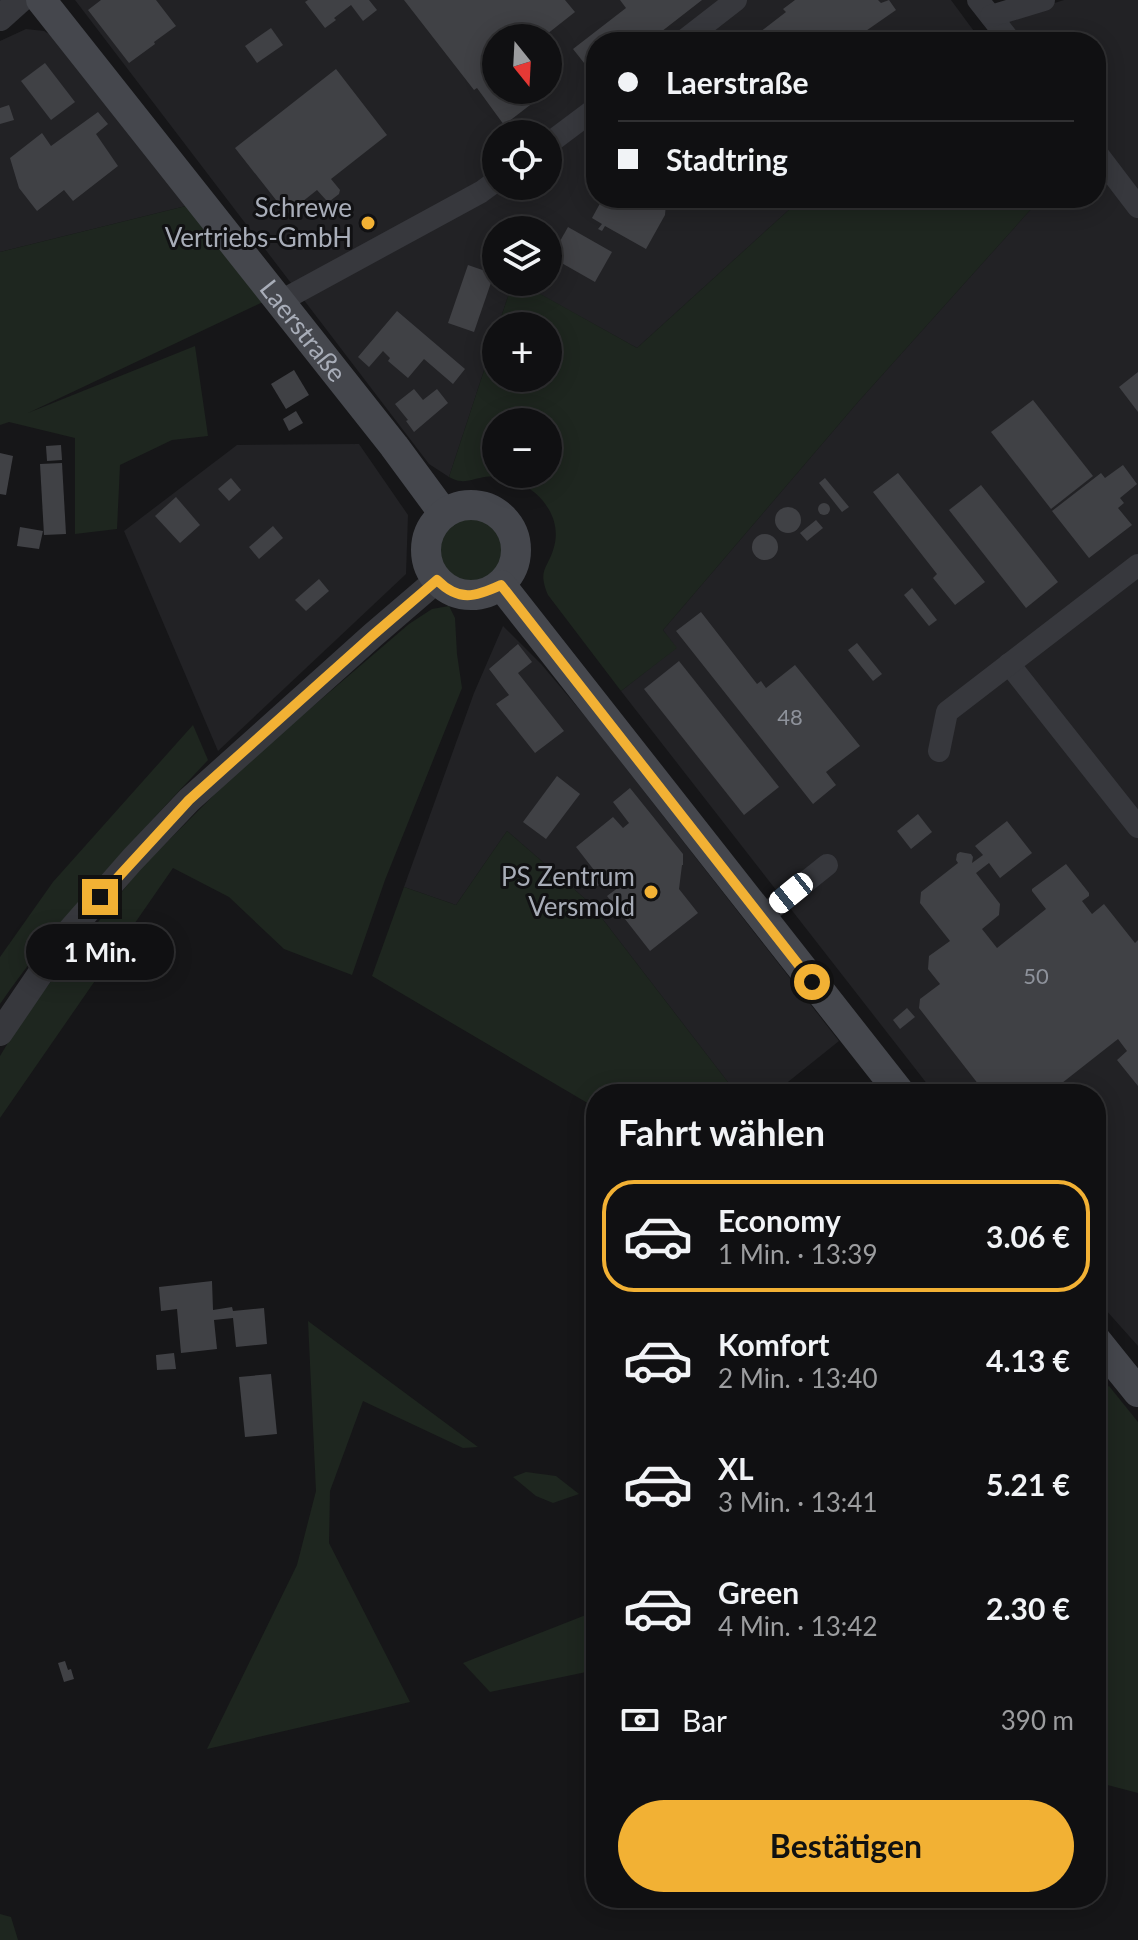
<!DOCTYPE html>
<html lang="de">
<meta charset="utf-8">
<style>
:root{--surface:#101012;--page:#19191b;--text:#f1f3f6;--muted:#9c9d9f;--line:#303032;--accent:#f2b134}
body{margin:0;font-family:Lato,sans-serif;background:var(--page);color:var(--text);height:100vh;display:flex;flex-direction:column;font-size:30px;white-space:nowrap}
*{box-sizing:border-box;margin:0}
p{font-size:26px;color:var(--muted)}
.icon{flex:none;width:44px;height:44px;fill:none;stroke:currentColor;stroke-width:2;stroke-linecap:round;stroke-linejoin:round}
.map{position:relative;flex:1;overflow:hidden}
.panel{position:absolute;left:586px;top:1084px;width:520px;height:824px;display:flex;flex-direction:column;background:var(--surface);border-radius:32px;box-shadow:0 4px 20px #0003,0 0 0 2px var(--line)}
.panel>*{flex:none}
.top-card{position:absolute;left:586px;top:32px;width:520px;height:176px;border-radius:32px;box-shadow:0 4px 20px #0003,0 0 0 2px var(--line);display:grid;align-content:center;height:176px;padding:0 32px;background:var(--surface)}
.needle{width:52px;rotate:162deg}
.controls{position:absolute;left:482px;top:24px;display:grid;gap:16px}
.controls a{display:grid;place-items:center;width:80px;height:80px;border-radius:50%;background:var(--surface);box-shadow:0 4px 20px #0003,0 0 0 2px var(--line);font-size:40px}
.end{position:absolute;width:36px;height:36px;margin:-18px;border:10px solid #f2b134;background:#111;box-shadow:0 0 0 4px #111}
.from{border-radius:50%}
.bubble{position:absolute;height:56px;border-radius:28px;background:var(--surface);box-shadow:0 4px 20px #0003,0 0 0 2px var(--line);font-size:26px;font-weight:700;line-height:56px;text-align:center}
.car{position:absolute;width:24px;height:48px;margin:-24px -12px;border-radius:10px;box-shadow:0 0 6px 2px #0007;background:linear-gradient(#fff 24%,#345 0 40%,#fff 0 76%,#345 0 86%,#fff 0)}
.top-card b{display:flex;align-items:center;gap:28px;height:76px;font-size:30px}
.top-card b+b{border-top:2px solid var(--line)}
.top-card i{width:20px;height:20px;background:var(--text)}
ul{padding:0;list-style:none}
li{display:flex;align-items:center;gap:24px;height:112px;margin:0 16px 12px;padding:0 16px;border:4px solid transparent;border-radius:32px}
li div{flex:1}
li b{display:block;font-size:30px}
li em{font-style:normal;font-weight:700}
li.active{border-color:var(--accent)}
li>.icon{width:72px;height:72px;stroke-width:1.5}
h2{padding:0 32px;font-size:36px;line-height:96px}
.pay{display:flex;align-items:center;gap:20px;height:88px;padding:0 32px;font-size:30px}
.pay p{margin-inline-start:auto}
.button{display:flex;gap:16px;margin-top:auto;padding:16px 32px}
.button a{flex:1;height:92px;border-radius:48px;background:var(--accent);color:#111;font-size:32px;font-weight:700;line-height:92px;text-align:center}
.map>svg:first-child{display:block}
.built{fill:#222225;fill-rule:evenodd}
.green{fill:#1e261f;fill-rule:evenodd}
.building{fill:#404145}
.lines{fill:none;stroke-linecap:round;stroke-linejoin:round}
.minor{stroke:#37383d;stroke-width:22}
.tertiary{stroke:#37383d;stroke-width:26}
.secondary{stroke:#45474d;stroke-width:30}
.route{stroke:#f2b134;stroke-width:10}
.poi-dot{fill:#f2b134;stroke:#111113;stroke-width:3}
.labels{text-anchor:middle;stroke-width:6;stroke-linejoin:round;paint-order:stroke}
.number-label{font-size:22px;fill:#8e929b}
.poi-label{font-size:26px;fill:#a8adb8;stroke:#111113;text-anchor:end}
.street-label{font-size:26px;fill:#a8adb8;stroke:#111113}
</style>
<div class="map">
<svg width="1138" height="1940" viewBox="0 0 1138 1940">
<rect width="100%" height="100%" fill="#161618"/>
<!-- built -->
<g class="built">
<path d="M75,0H951L979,38L974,42H596V198H802L637,348L518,282H548V230H496V282H513L498,326H496V334L449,477L429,464ZM496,38H548V90H496ZM496,134H548V186H496Z"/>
<path d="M1064,0H1138V1346L1096,1299V1094H935L621,691L676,648L663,630L858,402L1041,198H1096V143L1098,140L1096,137V42H1022L1004,19Z"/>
<path d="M26,29L44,31L62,42L190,205L0,252V41Z"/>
<path d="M359,444L408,515L406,574L218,751L124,531L237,445Z"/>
<path d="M503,626L542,665L590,722L839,1041L773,1094H737L591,904L507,831L456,905L404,887L474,693Z"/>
</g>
<!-- green -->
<g class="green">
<path d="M802,198H1041L858,402L663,630L677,648L621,691L548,595C537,569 548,569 554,547C562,519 542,492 517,482C506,477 492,475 480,478C474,479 467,482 461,481C457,481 453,479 449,477L496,334V378H548V326H498L513,282H519L637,348ZM496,422H548V474H496Z"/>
<path d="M190,205L263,302L28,413L195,346L208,436L172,440L120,465L117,529L75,534V438L9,422L0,425V252Z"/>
<circle cx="472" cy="549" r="38"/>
<path d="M449,606L455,618L457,654L462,688L385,880L352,975L284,949L229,897L173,868L0,1118V1056L26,1013L140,869L242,767L409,624L432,609Z"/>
<path d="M193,725L208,760C135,838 61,916 0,1004V957L53,882Z"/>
<path d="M507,831L591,904L737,1094H596V1108L372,976L404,887L456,905Z"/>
<path d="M308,1321L478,1447L463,1448L363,1401L330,1491L329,1543L410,1702L207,1749L297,1565L316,1491Z"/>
<path d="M1109,1386L1138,1422V1793L1096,1782V1393Z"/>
<path d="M526,1472L556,1476L579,1494L553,1503L536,1496L513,1477Z"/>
<path d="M596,1611V1670L490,1692L463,1663Z"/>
<path d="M0,1914L11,1917L18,1940H0Z"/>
</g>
<!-- building -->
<g class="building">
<path d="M101,0H156L176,26L154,42L155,44L129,63L88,10Z"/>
<path d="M308,0H369L377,10L363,21L351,5L334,18L336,20L325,28L305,2Z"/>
<path d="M404,0H565L575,12L542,38H496V90H546L547,92L504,125L477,88L474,90Z"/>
<path d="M620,0H702L648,42H596V78L573,49L626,8Z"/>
<path d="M795,0H878L881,3L889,0L896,10L850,42H819L817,40L813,42H747L786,12L783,9Z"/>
<path d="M271,28L283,45L257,63L245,46Z"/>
<path d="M45,63L75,102L51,120L21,81Z"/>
<path d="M336,69L387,135L331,179L340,190L339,194L330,201L326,200L317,190L287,214L235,148Z"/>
<path d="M9,105L14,120L0,124V108Z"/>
<path d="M98,112L108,124L96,134L118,166L73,201L64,190L37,211L19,188L10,158L42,133L51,146Z"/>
<path d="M603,198H661L660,201L666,204L665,215L646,249L605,226L602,231L598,229L602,224L592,218Z"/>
<path d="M568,227L612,252L595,282L551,257Z"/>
<path d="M468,265L494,274L474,332L448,323Z"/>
<path d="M397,311L465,369L453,384L424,359L408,378L388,361L390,358L383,351L369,367L358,357Z"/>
<path d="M294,370L309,395L286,409L271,384Z"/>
<path d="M1138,372V412L1119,387Z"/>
<path d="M414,389L423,400L437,389L448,403L414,432L406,421L408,420L395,404Z"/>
<path d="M1033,400L1093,476L1051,509L991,432Z"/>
<path d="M296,411L303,423L289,431L283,419Z"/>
<path d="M61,445L62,460L47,461L46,446Z"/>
<path d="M0,453L13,456L6,495L0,494Z"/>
<path d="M62,463L66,534L44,535L40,464Z"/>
<path d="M1123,465L1137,484L1120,498L1124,503L1118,508L1132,525L1089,558L1052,511L1101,473L1105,478Z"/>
<path d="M898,473L985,582L955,605L933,578L937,574L873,492Z"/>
<path d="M231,478L241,490L229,501L218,489Z"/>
<path d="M825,478L849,507L842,512L819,483Z"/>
<path d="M981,485L1058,582L1026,608L949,510Z"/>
<path d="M176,497L200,525L180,543L155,516Z"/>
<circle cx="824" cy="509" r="6"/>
<circle cx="788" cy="520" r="13"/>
<path d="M816,520L823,528L807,541L800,533Z"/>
<path d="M273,526L283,538L259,559L249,547Z"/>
<path d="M20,527L43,531L39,549L17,546Z"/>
<circle cx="765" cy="547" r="13"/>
<path d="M319,579L329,591L306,611L295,600Z"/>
<path d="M912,588L937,620L929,626L904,595Z"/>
<path d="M701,612L757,684L761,681L766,688L795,665L860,746L826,772L836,785L813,804L676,631Z"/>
<path d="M857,643L882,674L873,681L848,650Z"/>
<path d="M518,644L532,662L518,673L564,731L535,753L496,704L509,695L489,669Z"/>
<path d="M679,661L779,787L744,815L644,689Z"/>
<path d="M557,776L580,794L546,839L523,822Z"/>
<path d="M630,788L683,854V865H682L679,889L698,913L650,951L607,896L623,884L614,873L596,887L587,875L594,870L576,847L613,817L623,828L629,823L613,802Z"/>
<path d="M918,814L932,832L911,849L897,831Z"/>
<path d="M1007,821L1032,853L1000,878L989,863L976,873L1000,904L999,915L982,929L997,948L1046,909L1032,891V889L1066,864L1089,893V896L1082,901L1092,914L1104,904L1135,943L1138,940V1086L1117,1060L1127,1051L1118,1039L1048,1094H1027L1025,1091L1021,1094H986L919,1008L920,999L940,984L928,969L929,956L950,941L920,903L921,892L958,863L956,860L957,854L960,852L971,854L973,857L972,863L983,855L975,846Z"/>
<path d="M907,1008L915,1017L900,1029L893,1020Z"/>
<path d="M212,1281L213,1310L232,1307L233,1311L264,1308L267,1344L236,1347L233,1318L214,1320L217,1349L181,1353L177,1309L161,1311L159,1287Z"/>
<path d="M174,1353L176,1369L157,1370L156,1355Z"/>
<path d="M271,1374L277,1434L245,1437L239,1377Z"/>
<path d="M65,1661L68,1670L71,1669L74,1679L64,1682L58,1663Z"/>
</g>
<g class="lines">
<!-- minor -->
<g class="minor">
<path d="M978,0L1011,42"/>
<path d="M991,16L1044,0"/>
<path d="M682,42L736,0"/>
<path d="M548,144L596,108"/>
<path d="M1096,152L1138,207"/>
<path d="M279,302L481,192L496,181"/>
<path d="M1009,664L1138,827"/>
<path d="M939,751L947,712L1138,565"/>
<path d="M762,917L827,865"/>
</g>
<!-- tertiary -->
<g class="tertiary">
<path d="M0,18L20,0"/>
<path d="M0,1033L68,933L132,860L189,800L373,635L437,580"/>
</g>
<!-- secondary -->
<g class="secondary">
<path id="s1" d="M41,0L394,446L444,514"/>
<circle cx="471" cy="550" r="45"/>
<path d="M501,585L901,1094"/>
<path d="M1096,1340L1138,1392"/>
</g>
</g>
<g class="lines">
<!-- route -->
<path class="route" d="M100,897L189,800L373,635L437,580C459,602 475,597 501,585L812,982"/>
</g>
<!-- markers -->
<g class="poi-dot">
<circle cx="368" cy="223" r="8"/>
<circle cx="651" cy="892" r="8"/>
</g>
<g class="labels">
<!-- number labels -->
<g class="number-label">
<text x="790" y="725">48</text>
<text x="1036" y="984">50</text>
</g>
<!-- poi labels -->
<g class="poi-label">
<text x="352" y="217">Schrewe<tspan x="352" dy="30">Vertriebs-GmbH</tspan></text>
<text x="635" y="886">PS Zentrum<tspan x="635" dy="30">Versmold</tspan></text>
</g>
<!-- street labels -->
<g class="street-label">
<text dy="9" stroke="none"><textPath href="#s1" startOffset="422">Laerstraße</textPath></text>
</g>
</g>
</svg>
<div class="controls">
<a><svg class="needle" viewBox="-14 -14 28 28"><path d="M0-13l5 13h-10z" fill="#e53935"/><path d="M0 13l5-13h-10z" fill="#9c9d9f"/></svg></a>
<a><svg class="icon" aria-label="locate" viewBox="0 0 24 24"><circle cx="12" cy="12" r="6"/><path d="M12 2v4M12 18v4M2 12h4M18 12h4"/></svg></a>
<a><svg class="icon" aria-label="layers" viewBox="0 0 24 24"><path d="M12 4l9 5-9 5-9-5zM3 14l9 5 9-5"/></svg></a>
<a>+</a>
<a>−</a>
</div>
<i class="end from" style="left:812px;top:982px"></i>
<i class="end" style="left:100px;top:897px"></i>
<div class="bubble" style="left:26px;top:924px;width:148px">1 Min.</div>
<i class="car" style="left:791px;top:893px;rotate:231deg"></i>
<div class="top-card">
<b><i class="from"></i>Laerstraße</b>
<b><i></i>Stadtring</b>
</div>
<section class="panel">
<h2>Fahrt wählen</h2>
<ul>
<li class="active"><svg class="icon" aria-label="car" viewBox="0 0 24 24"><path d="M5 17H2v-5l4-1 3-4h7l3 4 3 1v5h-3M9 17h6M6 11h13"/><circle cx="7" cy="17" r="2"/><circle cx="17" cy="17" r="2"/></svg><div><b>Economy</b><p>1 Min. · 13:39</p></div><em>3.06 €</em></li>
<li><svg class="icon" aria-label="car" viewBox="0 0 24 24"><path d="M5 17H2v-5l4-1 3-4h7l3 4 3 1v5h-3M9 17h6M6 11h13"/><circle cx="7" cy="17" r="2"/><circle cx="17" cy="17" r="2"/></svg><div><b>Komfort</b><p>2 Min. · 13:40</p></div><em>4.13 €</em></li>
<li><svg class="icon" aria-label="car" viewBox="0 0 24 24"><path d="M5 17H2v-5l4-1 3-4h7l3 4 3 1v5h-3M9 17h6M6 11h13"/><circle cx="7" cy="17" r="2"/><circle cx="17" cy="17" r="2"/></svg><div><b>XL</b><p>3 Min. · 13:41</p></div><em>5.21 €</em></li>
<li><svg class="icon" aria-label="car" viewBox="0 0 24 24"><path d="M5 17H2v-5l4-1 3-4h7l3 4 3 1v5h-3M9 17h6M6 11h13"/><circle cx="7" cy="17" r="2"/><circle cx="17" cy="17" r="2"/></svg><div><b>Green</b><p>4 Min. · 13:42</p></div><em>2.30 €</em></li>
</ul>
<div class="pay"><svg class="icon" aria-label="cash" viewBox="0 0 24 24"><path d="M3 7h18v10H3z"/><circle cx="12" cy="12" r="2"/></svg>Bar<p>390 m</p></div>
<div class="button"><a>Bestätigen</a></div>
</section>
</div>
